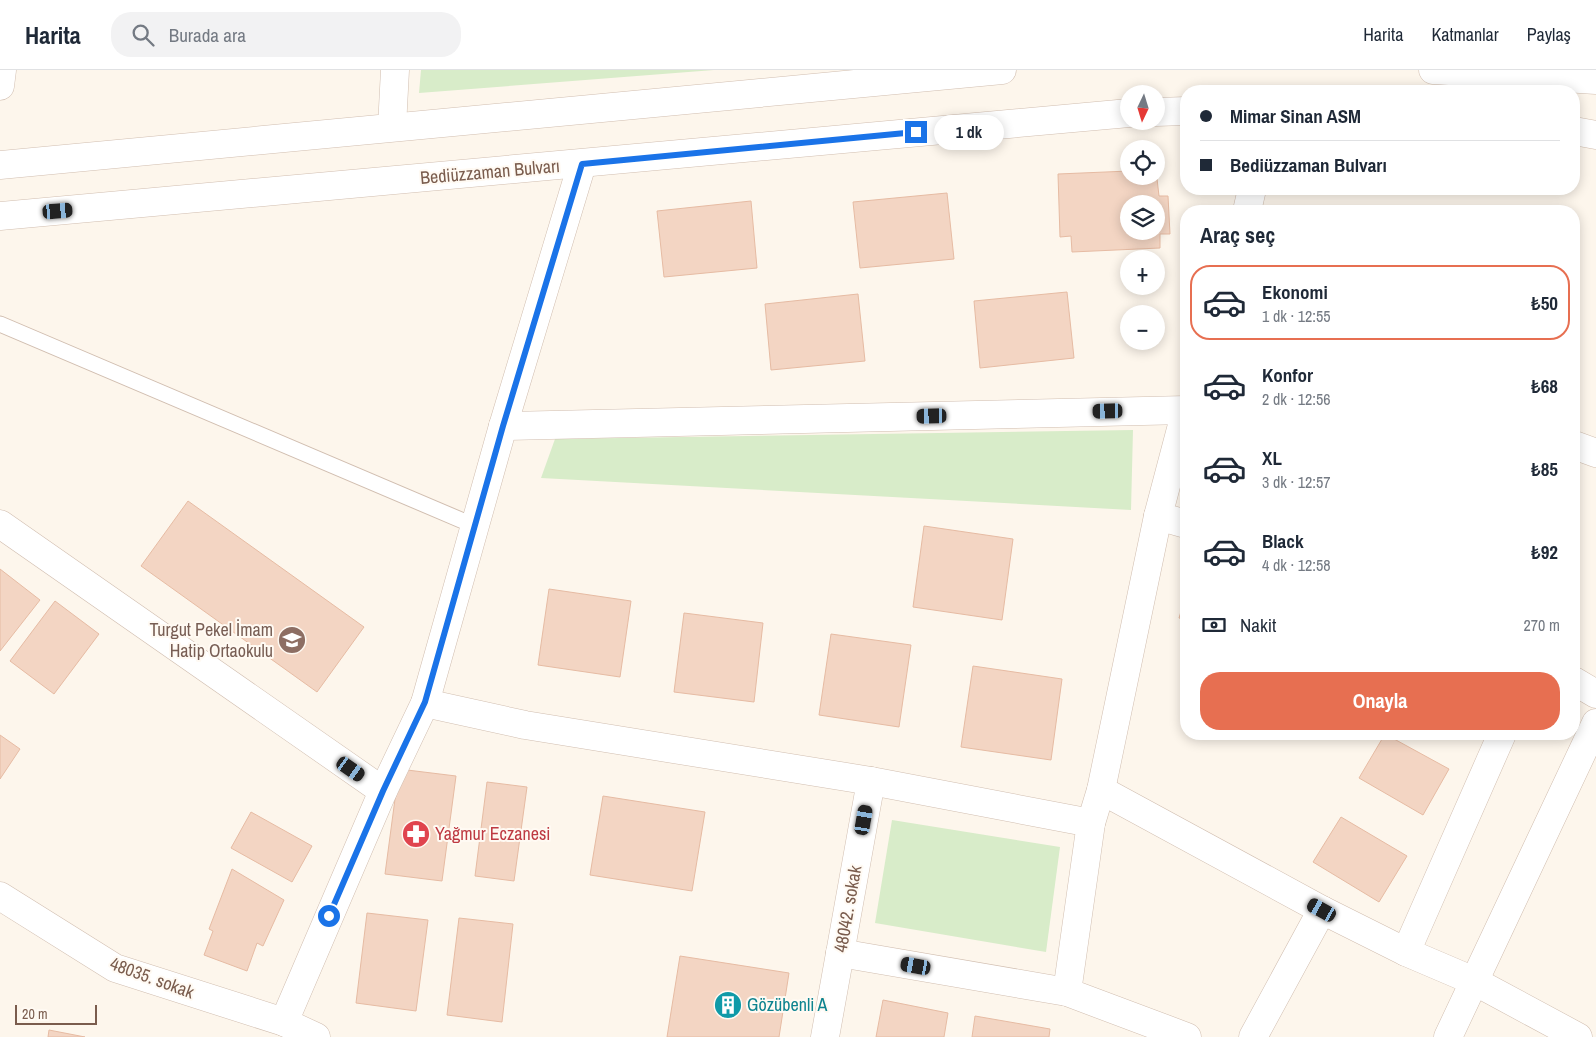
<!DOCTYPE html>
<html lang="tr">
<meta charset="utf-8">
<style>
:root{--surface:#fff;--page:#f2f2f3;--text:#1f2937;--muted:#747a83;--line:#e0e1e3;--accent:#e76f51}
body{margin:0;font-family:"Archivo Narrow",sans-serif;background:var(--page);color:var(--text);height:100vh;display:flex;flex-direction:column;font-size:19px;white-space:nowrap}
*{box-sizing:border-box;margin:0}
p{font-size:16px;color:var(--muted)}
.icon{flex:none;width:28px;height:28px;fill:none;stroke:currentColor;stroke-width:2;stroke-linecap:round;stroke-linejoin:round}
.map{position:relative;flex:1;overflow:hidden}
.panel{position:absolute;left:1180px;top:135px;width:400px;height:535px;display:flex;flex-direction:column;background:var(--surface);border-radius:20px;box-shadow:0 2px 12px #0003}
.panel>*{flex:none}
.banner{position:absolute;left:1180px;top:15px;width:400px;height:110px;border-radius:20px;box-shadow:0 2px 12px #0003;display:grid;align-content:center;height:110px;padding:0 20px;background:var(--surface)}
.needle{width:32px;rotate:184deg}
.controls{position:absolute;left:1120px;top:15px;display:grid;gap:10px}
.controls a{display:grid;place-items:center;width:45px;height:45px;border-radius:50%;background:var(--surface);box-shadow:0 2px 12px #0003;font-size:25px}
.scale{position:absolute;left:15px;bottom:12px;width:82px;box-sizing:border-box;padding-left:5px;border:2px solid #7a5c4d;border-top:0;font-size:14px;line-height:18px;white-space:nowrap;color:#7a5c4d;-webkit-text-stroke:4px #fffaf3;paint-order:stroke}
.end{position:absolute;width:22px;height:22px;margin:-11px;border:6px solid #1a73e8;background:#fff;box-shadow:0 0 0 2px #fff}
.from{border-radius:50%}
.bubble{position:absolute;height:35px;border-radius:18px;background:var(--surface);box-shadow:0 2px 12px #0003;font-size:16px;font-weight:700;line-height:35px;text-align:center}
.car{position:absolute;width:15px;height:30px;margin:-15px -8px;border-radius:6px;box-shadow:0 0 4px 1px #0007;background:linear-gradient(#222 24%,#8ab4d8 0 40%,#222 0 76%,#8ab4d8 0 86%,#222 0)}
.banner b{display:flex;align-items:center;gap:18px;height:48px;font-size:19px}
.banner b+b{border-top:1px solid var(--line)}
.banner i{width:12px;height:12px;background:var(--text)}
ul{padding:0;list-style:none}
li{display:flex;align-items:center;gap:15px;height:75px;margin:0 10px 8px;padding:0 10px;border:2px solid transparent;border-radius:20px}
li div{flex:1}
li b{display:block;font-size:19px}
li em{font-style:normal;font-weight:700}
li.active{border-color:var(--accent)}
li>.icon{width:45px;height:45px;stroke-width:1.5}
h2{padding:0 20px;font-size:22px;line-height:60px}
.pay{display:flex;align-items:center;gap:12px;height:55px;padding:0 20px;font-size:19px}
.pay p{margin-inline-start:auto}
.primary-button{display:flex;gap:10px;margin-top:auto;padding:10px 20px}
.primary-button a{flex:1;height:58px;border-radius:20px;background:var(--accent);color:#fff;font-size:20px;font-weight:700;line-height:58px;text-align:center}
header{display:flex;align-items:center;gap:30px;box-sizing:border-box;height:70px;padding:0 25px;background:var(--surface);border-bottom:1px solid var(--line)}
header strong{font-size:24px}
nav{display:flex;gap:28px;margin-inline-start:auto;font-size:18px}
.search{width:350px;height:45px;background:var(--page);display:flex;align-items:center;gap:12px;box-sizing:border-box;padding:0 18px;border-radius:20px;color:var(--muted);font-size:19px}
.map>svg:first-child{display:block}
.green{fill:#d8ecc9}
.building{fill:#f3d5c3;stroke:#e6bba3;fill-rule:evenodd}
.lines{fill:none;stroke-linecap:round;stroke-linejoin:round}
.service-casing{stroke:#d1beb0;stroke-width:17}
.minor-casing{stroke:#d1beb0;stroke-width:29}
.tertiary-casing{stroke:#d1beb0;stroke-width:29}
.service{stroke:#fff;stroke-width:15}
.minor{stroke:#fff;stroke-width:28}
.tertiary{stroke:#fff;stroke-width:28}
.route{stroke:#1a73e8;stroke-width:6}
.labels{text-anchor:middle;stroke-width:4;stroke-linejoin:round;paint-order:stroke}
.street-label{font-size:18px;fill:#7a5c4d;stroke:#fffaf3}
.education-label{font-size:18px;fill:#785e54;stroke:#fffaf3;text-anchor:end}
.health-label{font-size:18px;fill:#be3a42;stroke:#fffaf3;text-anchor:start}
.culture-label{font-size:18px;fill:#0d838f;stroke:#fffaf3;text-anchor:start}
</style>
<header>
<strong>Harita</strong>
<div class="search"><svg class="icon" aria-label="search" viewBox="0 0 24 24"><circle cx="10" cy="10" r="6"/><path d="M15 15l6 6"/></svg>Burada ara</div>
<nav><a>Harita</a><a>Katmanlar</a><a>Paylaş</a></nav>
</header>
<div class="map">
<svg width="1596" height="967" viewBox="0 0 1596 967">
<rect width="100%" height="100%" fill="#fdf6ec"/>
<!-- green -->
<g class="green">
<path d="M421,0H714L419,23Z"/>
<path d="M1133,360L1131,440L541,408L555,369Z"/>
<path d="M892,750L1060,777L1046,882L875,853Z"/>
</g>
<!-- building -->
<g class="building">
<path d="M1156,100L1159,126H1168L1170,164H1160V178L1072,182L1071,166L1060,167L1058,104L1129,101V106H1156ZM1129,134H1156V161H1129Z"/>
<path d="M947,123L954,189L860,198L853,132Z"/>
<path d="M751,131L757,198L664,207L657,141Z"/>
<path d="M1067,222L1074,288L980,298L974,231Z"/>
<path d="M858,224L865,291L771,300L765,234Z"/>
<path d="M188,431L364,557L317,622L141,496Z"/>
<path d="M924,456L1013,469L1002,550L913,537Z"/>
<path d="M0,499L40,530L0,581Z"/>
<path d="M549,519L631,531L620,607L538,595Z"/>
<path d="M1186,525V550L1179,548Z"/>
<path d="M55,531L99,564L54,624L10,591Z"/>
<path d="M684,543L763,553L754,632L674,622Z"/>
<path d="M831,564L911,575L899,657L819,645Z"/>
<path d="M973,596L1062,609L1051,690L961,677Z"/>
<path d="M1385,664L1449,699L1423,745L1359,708Z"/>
<path d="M0,665L20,679L0,709Z"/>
<path d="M399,699L456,706L442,811L385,804Z"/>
<path d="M487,712L527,717L514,811L475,806Z"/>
<path d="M603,726L705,742L692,821L590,805Z"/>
<path d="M251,742L312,776L292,812L231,778Z"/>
<path d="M1341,747L1407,786L1379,832L1313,792Z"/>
<path d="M232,799L284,830L263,876L257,873L247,901L204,885L213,861L209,859Z"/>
<path d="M367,843L428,850L416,941L356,933Z"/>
<path d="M459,848L513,854L502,952L447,945Z"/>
<path d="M680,886L789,903L779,967H667Z"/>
<path d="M883,930L948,943L944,967H876Z"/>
<path d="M975,946L1050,959L1049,967H972Z"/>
<path d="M49,960L85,967H48Z"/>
</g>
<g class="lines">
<defs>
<path id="service" d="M0,254L475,456"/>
<g id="minor">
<path d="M0,16L2,0"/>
<path d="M392,57L395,0"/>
<path d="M1247,141L1252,119"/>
<path d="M503,356L1186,340"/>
<path d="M1574,375L1596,383"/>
<path d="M1158,446L1186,454"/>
<path d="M0,454L383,721"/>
<path d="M1574,611L1596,624"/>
<path d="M425,633L525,655L871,711L1091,753"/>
<path d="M1101,720L1322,840L1406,882L1474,911L1578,967"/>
<path d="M1406,882L1502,664"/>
<path d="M840,883L1067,922L1187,967"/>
<path d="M1067,922L1091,753L1101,720L1158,446L1186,340"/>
<path d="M284,952L383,721L425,633L503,356L582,94"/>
<path d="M825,967L871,711"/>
<path d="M1253,967L1322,840"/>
<path d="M1448,967L1596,653"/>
</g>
<g id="tertiary">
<path d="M1433,0L1596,10"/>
<path d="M1156,42L1186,41"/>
<path d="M1574,61L1596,65"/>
<path d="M0,95L1002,0"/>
<path d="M0,146L1129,43"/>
<path d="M0,826L115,898L284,952L316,967"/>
</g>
</defs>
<!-- service casing -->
<use href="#service" class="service-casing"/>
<!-- minor casing -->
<use href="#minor" class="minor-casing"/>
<!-- tertiary casing -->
<use href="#tertiary" class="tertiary-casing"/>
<!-- service -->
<use href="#service" class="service"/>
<!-- minor -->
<use href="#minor" class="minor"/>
<!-- tertiary -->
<use href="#tertiary" class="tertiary"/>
</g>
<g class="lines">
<!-- route -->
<path class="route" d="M329,846L383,721L425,632L503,356L582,94L916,62"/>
</g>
<!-- icons -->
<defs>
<symbol id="school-disc" viewBox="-11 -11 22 22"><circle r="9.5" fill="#8d6e63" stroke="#fffaf3"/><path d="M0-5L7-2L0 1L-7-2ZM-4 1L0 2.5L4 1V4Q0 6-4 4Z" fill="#fff"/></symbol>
<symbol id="pharmacy-disc" viewBox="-11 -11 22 22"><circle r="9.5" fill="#e0444e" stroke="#fffaf3"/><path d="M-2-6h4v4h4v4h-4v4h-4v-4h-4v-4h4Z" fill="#fff"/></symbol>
<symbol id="building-disc" viewBox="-11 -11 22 22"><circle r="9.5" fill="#0f9aa8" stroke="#fffaf3"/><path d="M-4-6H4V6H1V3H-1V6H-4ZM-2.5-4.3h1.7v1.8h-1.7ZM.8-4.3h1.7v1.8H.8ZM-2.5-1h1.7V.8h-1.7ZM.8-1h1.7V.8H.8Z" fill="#fff"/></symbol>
</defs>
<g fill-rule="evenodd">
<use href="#school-disc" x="276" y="554" width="32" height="32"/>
<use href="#pharmacy-disc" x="400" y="748" width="32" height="32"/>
<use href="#building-disc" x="712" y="919" width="32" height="32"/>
</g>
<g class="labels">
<!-- street labels -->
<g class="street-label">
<text transform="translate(490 102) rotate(-5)" y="6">Bediüzzaman Bulvarı</text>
<text transform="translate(848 839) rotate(-80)" y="6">48042. sokak</text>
<text transform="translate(152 908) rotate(20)" y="6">48035. sokak</text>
</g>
<!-- education labels -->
<g class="education-label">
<text x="273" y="566">Turgut Pekel İmam<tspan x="273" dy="21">Hatip Ortaokulu</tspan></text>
</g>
<!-- health labels -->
<g class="health-label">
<text x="435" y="770">Yağmur Eczanesi</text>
</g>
<!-- culture labels -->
<g class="culture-label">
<text x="747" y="941">Gözübenli A</text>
</g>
</g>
</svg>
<div class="controls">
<a><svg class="needle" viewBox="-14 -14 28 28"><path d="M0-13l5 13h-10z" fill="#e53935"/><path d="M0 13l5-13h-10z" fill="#747a83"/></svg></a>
<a><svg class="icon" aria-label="locate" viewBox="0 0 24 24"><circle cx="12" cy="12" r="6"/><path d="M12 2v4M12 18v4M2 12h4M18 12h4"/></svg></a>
<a><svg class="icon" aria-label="layers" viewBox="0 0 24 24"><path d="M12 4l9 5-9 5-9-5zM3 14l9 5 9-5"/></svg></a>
<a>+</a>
<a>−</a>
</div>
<div class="scale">20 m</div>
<i class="end from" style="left:329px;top:846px"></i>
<i class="end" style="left:916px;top:62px"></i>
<div class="bubble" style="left:934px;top:45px;width:70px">1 dk</div>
<i class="car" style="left:58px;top:141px;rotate:85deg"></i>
<i class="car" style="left:1108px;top:341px;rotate:269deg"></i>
<i class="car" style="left:932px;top:346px;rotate:269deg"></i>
<i class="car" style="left:351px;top:699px;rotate:125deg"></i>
<i class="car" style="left:864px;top:750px;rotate:10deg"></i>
<i class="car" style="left:1322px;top:840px;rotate:299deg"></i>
<i class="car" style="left:916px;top:896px;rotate:280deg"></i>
<div class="banner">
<b><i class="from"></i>Mimar Sinan ASM</b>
<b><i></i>Bediüzzaman Bulvarı</b>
</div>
<section class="panel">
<h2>Araç seç</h2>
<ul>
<li class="active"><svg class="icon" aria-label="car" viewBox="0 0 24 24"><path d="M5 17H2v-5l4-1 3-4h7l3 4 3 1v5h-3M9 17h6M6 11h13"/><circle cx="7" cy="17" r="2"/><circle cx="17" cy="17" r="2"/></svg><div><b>Ekonomi</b><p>1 dk · 12:55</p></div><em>₺50</em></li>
<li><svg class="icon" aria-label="car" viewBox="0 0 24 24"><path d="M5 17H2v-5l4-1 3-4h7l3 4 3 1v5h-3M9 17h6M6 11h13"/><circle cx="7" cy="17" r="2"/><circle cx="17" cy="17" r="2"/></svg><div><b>Konfor</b><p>2 dk · 12:56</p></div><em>₺68</em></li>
<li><svg class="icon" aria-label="car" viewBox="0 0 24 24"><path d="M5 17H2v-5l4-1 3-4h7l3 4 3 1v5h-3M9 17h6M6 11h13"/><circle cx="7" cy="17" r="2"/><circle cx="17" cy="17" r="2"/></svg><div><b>XL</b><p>3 dk · 12:57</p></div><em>₺85</em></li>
<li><svg class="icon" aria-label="car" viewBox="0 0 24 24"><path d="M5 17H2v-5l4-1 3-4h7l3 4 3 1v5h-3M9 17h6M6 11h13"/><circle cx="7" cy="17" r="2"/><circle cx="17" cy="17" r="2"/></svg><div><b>Black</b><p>4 dk · 12:58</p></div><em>₺92</em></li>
</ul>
<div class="pay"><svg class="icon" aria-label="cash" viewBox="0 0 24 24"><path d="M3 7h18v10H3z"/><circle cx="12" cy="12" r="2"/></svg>Nakit<p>270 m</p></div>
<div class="primary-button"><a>Onayla</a></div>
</section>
</div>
